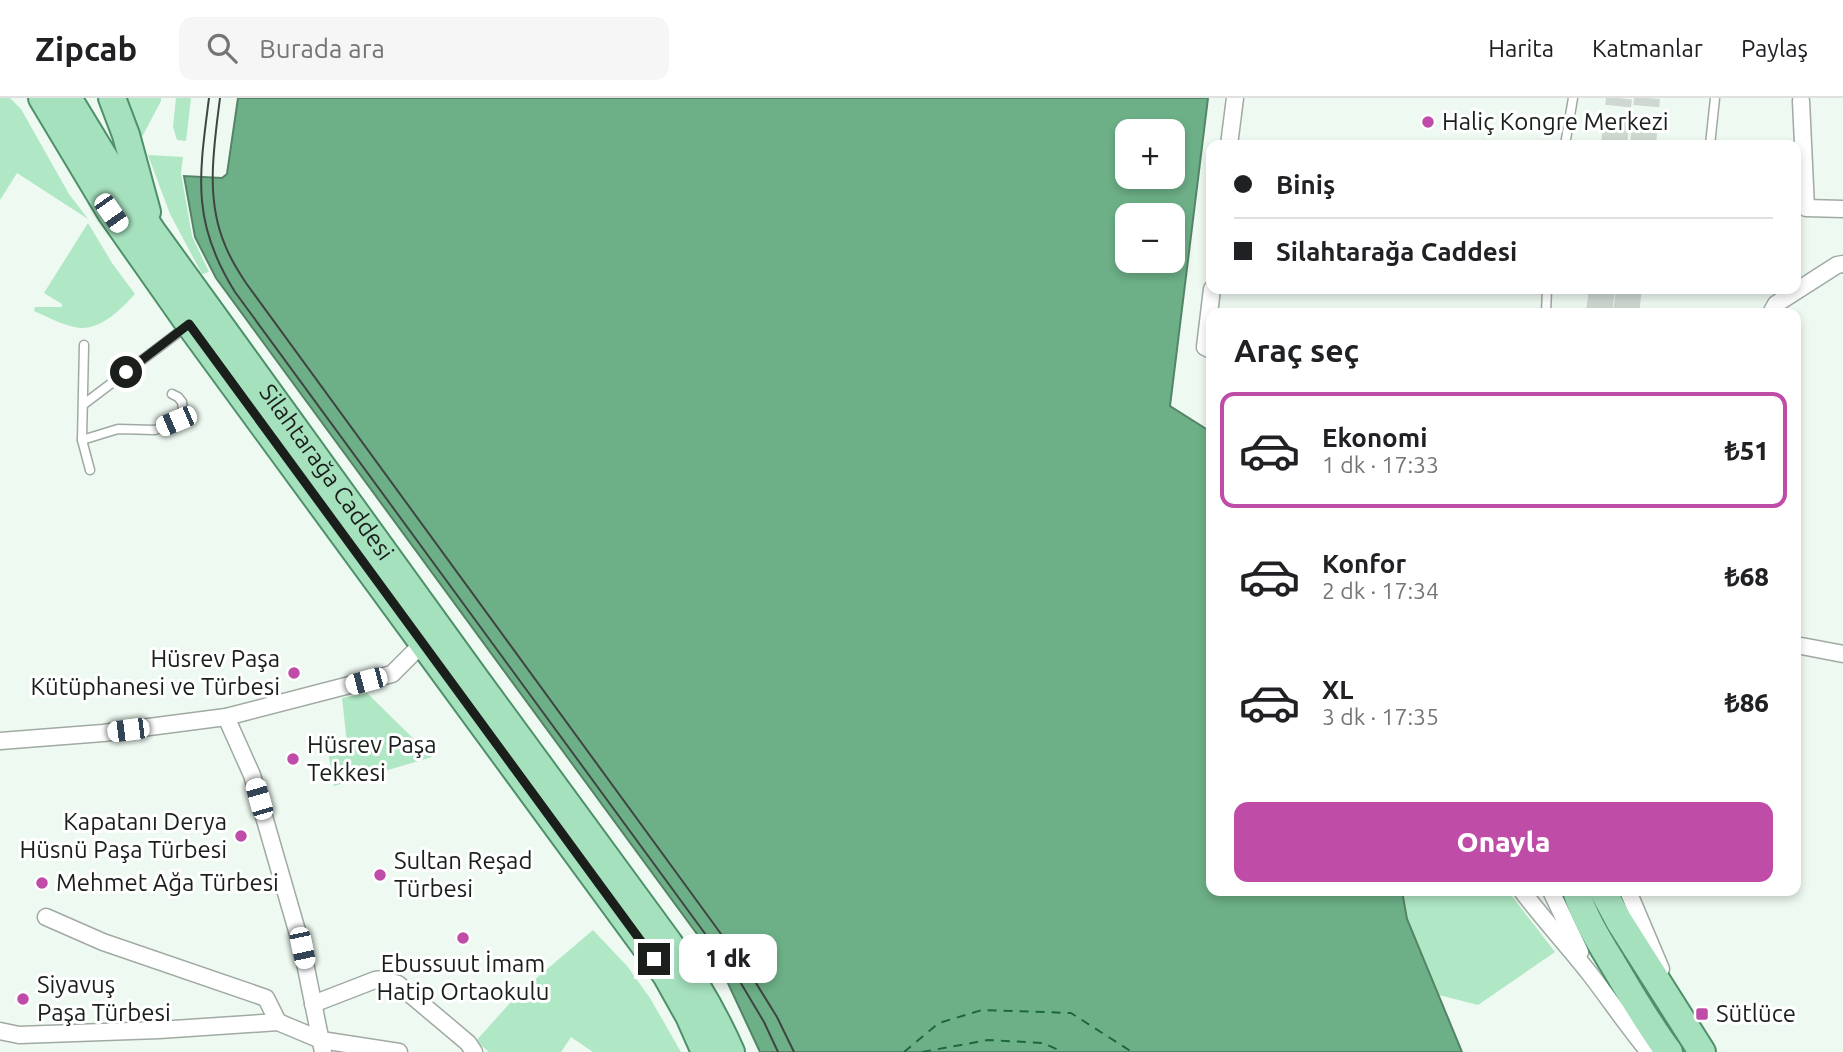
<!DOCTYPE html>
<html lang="tr">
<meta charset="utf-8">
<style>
:root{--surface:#fff;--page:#f6f6f6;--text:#202124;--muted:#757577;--line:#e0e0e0;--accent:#bf4ca6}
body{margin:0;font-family:Ubuntu,sans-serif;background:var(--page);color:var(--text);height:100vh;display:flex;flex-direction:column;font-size:26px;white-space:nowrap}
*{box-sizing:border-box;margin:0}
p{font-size:23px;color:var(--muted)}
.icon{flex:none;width:38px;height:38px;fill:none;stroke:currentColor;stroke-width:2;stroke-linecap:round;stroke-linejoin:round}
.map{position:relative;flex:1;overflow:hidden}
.sheet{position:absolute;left:1206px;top:210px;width:595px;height:588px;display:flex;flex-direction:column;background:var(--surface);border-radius:14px;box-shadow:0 4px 10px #0003}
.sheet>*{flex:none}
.hud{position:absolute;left:1206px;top:42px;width:595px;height:154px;border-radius:14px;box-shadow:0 4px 10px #0003;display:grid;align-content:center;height:154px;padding:0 28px;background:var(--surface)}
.buttons{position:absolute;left:1115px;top:21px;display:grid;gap:14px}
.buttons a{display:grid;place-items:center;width:70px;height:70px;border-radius:14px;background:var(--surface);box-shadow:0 4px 10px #0003;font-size:35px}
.end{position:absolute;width:32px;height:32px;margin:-16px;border:9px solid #1b1f1c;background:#fff;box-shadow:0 0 0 4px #fff}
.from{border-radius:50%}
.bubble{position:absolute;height:49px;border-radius:14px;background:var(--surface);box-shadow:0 4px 10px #0003;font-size:23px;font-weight:800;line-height:49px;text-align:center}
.car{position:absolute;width:21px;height:42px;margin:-21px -10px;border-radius:9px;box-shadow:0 0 5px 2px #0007;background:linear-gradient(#fff 24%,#345 0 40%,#fff 0 76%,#345 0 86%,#fff 0)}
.hud b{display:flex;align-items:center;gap:24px;height:66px;font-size:26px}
.hud b+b{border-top:2px solid var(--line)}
.hud i{width:18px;height:18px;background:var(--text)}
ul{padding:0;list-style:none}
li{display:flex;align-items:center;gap:21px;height:116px;margin:0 14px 10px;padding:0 14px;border:4px solid transparent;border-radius:14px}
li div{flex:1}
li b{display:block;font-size:26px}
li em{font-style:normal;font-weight:800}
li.selected{border-color:var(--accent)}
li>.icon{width:63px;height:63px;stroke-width:1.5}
h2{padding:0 28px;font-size:32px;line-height:84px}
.cta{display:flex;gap:14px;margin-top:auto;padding:14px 28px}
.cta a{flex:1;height:80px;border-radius:14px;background:var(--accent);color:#fff;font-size:28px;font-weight:800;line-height:80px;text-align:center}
header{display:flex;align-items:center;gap:42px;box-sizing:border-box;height:98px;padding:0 35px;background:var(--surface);border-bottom:2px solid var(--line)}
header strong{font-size:33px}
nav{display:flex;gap:38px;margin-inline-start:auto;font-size:24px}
.search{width:490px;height:63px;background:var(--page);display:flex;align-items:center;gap:18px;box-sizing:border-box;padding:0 24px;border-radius:14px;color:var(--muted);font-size:26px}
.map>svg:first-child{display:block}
.green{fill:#b0e7c4}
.water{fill:#6db087;stroke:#548467;stroke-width:2;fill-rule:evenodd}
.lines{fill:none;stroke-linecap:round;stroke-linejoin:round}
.ferry{stroke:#1b6840;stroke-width:2;stroke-dasharray:9 7;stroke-linecap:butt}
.primary-tunnel{stroke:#ced8d1;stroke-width:26;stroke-dasharray:26 13;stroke-linecap:butt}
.lane-casing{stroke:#a0aaa3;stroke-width:11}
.street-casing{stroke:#a0aaa3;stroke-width:19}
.primary-casing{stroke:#4e9069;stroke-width:30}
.lane{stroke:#fff;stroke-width:8}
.street{stroke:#fff;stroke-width:16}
.primary{stroke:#a6e1be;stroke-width:26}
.tram{stroke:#404541;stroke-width:2}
.route{stroke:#1b1f1c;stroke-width:9}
.poi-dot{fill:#bf4ca6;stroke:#fff;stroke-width:2.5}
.labels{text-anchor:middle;stroke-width:6;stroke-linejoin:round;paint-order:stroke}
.poi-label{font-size:24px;fill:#1b1f1c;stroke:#fff;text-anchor:start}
.street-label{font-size:24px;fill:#1b1f1c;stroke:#fff}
</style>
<header>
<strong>Zipcab</strong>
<div class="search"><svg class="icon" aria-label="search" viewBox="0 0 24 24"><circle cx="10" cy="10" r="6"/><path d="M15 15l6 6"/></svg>Burada ara</div>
<nav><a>Harita</a><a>Katmanlar</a><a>Paylaş</a></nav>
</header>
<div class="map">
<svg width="1843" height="954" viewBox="0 0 1843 954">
<rect width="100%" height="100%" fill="#eef9f1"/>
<!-- green -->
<g class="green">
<path d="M0,0H10L21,11L69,96L88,121L17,75L0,102Z"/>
<path d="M125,0H161V3L142,39Z"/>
<path d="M176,0H191L186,43L177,42L173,29Z"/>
<path d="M148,57L183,59L181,75L192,138L209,174L202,176L170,116Z"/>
<path d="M88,125L112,165L135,196C121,211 103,230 81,230C66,229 48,219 34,213L35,209H62V206L44,195Z"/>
<path d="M367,595L432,659L334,688L327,648L347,645L342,600Z"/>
<path d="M1402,793H1508L1555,854L1478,907L1439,897L1407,821Z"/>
<path d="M593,832L627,868L650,900L681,954H593L571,939L561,954H489L476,943L518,896Z"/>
</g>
<!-- water -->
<path class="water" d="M238,0H1208L1170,308L1211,334V793H1402L1407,821L1462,954H760L719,866L216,180L195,139L184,78L222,80L227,76ZM1127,33H1172V79H1127ZM1127,117H1172V163H1127Z"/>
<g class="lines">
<!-- ferry -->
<g class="ferry">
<path d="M904,954L939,925L982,912L1071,915L1132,954"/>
<path d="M922,954L988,942L1043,945L1063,954"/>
</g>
<!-- primary-tunnel -->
<g class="primary-tunnel">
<path d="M1614,47L1619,0"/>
<path d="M1643,47L1647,0"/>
<path d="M1599,215L1602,191"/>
<path d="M1626,215L1629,191"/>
</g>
<defs>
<g id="lane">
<path d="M1565,47L1573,0"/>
<path d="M1710,47L1715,0"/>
<path d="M1546,215L1547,191"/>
<path d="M84,247L82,342L90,372"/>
<path d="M84,306L187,228"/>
<path d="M82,342L118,331L155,332L176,323L183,312L182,304L178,299L172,296"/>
</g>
<g id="street">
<path d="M1801,3L1806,110L1843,111"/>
<path d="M1229,47L1235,0"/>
<path d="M1771,215L1776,206L1837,167L1843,166"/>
<path d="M1211,252L1205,249L1212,191"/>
<path d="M1796,547L1843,556"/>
<path d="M226,619L252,677L302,850L323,954"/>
<path d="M0,643L103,635L226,619L392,576L423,545"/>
<path d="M1522,793C1544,822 1568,848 1590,876C1610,902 1628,929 1649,954"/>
<path d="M1551,793L1580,854"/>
<path d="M1628,793L1661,871"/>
<path d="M46,819L103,844L266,900L278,924"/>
<path d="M313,906L375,882L383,881L398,886L468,945L474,954"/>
<path d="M0,933L19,937L159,932L278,924L321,942L399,954"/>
</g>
<g id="primary">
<path d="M42,0L111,115L189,226L666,877L689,918L705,954"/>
<path id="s1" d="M68,0L123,90L152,133L475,580L669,845C693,880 714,915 731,954"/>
<path d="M112,0L126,37L147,114"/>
<path d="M1576,793C1584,819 1599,843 1613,866C1631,896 1648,926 1669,954"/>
<path d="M1603,793L1619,823L1702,954"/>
</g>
</defs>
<!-- lane casing -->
<use href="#lane" class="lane-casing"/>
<!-- street casing -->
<use href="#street" class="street-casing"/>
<!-- primary casing -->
<use href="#primary" class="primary-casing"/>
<!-- lane -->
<use href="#lane" class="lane"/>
<!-- street -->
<use href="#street" class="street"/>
<!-- primary -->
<use href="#primary" class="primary"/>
<!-- tram -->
<g class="tram">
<path d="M209,0C199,78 191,124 235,194L739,882L764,924L778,954"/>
<path d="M220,0C214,49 205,100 225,147C230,160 238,173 246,185L751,877L777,919L794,954"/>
</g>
</g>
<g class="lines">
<!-- route -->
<path class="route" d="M126,274L189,226L654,861"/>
</g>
<!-- markers -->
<g class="poi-dot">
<circle cx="1428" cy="24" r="7"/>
<circle cx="294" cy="575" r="7"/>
<circle cx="293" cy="661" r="7"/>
<circle cx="241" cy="738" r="7"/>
<circle cx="380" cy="777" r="7"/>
<circle cx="42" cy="785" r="7"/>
<circle cx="463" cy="840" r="7"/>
<circle cx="23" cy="901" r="7"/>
<rect x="1695" y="909" width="14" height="14" rx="3.5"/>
</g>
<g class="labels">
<!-- poi labels -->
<g class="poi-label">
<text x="1442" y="32">Haliç Kongre Merkezi</text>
<text x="280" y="569" text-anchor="end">Hüsrev Paşa<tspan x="280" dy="28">Kütüphanesi ve Türbesi</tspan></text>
<text x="307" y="655">Hüsrev Paşa<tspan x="307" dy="28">Tekkesi</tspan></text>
<text x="227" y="732" text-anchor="end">Kapatanı Derya<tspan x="227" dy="28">Hüsnü Paşa Türbesi</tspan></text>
<text x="394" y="771">Sultan Reşad<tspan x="394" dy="28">Türbesi</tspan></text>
<text x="56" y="793">Mehmet Ağa Türbesi</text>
<text x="463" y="874" text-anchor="middle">Ebussuut İmam<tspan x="463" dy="28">Hatip Ortaokulu</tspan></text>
<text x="37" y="895">Siyavuş<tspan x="37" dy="28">Paşa Türbesi</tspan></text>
<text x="1716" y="924">Sütlüce</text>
</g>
<!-- street labels -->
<g class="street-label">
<text dy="8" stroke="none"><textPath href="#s1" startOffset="455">Silahtarağa Caddesi</textPath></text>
</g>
</g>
</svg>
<div class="buttons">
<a>+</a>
<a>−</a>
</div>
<i class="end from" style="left:126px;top:274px"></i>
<i class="end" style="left:654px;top:861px"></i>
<div class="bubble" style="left:679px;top:836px;width:98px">1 dk</div>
<i class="car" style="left:111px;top:115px;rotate:145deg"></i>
<i class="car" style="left:176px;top:323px;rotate:247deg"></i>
<i class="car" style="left:366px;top:583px;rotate:255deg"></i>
<i class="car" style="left:128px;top:632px;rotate:263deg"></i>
<i class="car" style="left:259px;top:701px;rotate:344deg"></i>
<i class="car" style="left:302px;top:850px;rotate:168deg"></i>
<div class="hud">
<b><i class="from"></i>Biniş</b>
<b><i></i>Silahtarağa Caddesi</b>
</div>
<section class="sheet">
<h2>Araç seç</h2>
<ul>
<li class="selected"><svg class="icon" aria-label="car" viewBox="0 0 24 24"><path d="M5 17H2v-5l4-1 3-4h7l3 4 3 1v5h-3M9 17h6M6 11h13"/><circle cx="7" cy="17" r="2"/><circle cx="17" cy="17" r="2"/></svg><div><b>Ekonomi</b><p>1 dk · 17:33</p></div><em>₺51</em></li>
<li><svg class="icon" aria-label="car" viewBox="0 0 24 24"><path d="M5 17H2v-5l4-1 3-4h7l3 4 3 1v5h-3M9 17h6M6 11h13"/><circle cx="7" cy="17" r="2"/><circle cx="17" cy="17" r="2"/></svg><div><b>Konfor</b><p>2 dk · 17:34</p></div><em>₺68</em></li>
<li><svg class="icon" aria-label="car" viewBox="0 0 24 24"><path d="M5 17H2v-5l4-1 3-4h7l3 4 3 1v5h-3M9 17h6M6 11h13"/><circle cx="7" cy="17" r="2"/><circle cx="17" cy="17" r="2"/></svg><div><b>XL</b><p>3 dk · 17:35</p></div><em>₺86</em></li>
</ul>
<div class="cta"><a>Onayla</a></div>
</section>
</div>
